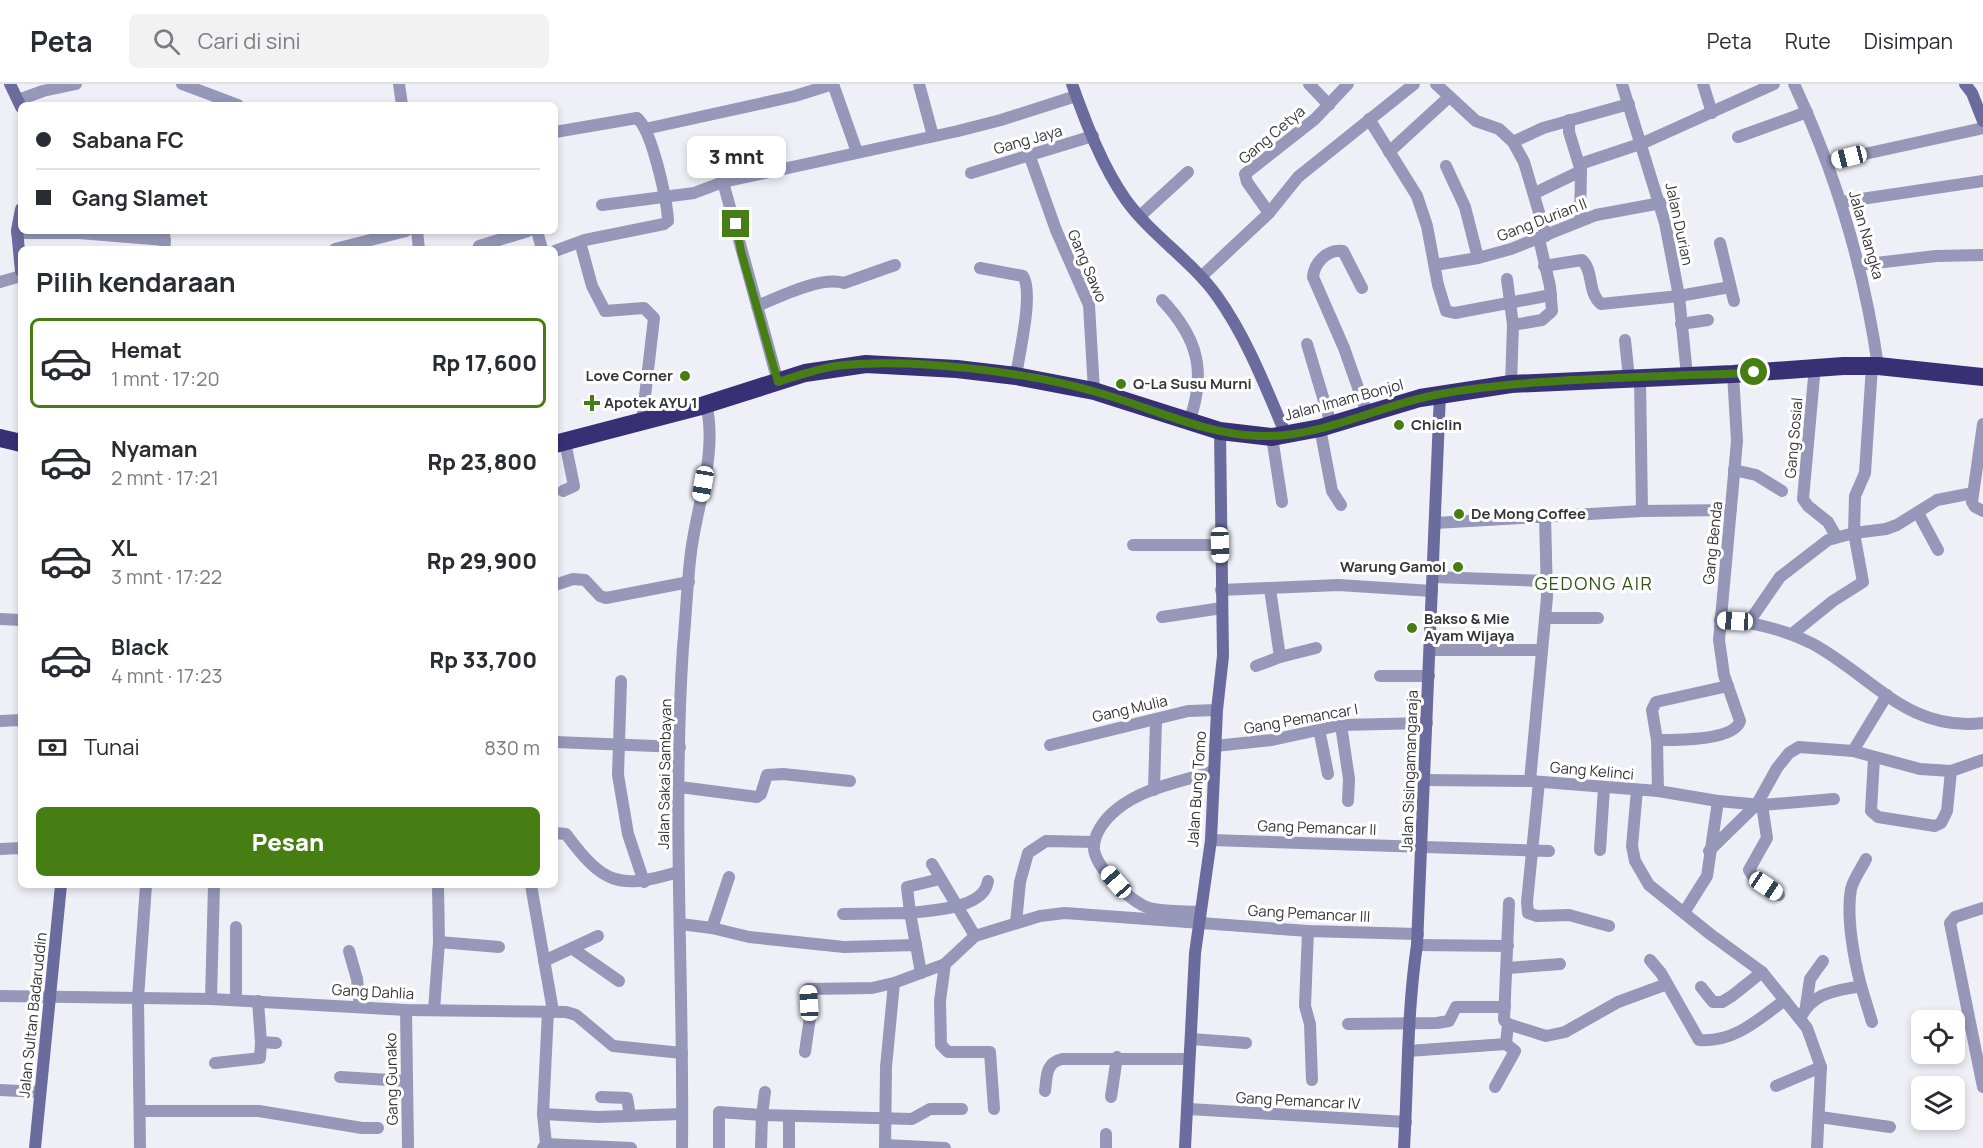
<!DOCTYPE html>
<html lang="id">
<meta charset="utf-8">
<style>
:root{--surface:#fff;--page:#f2f2f3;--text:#2b2b33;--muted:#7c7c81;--line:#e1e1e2;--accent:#477e14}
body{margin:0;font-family:Manrope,sans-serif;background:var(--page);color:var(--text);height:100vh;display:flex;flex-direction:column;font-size:22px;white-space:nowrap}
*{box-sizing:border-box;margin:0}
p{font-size:20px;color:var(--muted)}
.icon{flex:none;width:33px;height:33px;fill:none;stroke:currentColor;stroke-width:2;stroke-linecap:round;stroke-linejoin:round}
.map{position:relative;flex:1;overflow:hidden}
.panel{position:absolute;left:18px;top:162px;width:540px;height:642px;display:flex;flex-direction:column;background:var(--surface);border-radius:9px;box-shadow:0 3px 9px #0003}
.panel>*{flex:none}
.guide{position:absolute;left:18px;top:18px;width:540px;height:132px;border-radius:9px;box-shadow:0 3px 9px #0003;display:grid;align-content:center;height:132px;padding:0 18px;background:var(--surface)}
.fabs{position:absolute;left:1911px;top:926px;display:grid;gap:12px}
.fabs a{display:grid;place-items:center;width:54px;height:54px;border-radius:9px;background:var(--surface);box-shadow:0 3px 9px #0003;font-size:30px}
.end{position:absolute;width:27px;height:27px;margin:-14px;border:8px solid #477e14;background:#fff;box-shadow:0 0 0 3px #fff}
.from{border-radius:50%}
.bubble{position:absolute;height:42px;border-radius:9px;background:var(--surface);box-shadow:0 3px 9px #0003;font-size:20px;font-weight:800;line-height:42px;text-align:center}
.car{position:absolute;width:18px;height:36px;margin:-18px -9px;border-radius:8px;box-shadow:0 0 4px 2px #0007;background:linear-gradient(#fff 24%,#345 0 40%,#fff 0 76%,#345 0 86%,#fff 0)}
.guide b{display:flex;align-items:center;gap:21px;height:57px;font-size:22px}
.guide b+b{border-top:2px solid var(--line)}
.guide i{width:15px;height:15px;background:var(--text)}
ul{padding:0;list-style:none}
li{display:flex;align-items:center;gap:18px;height:90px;margin:0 12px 9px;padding:0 6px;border:3px solid transparent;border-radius:9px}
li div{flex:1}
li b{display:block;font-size:22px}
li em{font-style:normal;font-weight:800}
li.current{border-color:var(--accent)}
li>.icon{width:54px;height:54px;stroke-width:1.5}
h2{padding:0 18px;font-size:27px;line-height:72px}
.pay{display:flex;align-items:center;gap:15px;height:66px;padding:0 18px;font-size:22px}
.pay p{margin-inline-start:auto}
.action{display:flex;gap:12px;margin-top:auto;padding:12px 18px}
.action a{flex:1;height:69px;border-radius:9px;background:var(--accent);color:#fff;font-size:24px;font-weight:800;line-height:69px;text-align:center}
header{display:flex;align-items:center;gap:36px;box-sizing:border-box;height:84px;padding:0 30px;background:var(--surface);border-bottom:2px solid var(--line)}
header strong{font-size:28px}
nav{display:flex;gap:33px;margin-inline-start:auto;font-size:21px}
.search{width:420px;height:54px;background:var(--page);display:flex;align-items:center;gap:15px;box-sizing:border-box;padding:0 21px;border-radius:9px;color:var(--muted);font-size:22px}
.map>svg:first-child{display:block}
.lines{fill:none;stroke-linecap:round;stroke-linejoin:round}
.street{stroke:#9697b9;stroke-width:12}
.secondary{stroke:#6c6b9d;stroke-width:12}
.highway{stroke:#383074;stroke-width:18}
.route{stroke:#477e14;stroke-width:8}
.poi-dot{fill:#477e14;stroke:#fff;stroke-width:2}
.labels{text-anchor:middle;stroke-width:6;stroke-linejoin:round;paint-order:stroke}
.street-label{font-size:15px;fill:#363639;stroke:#fff}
.poi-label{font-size:15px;font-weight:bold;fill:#363639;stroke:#fff;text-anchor:start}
.quarter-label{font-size:18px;letter-spacing:1.5px;fill:#305414;stroke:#fff}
</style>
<header>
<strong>Peta</strong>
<div class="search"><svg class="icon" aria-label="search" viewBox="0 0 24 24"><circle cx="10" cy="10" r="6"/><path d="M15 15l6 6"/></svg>Cari di sini</div>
<nav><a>Peta</a><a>Rute</a><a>Disimpan</a></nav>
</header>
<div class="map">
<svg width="1983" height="1064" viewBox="0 0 1983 1064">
<rect width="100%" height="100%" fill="#eff0f7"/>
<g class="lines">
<!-- street -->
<g class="street">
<path d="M182,0L238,21"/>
<path d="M399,0L402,21"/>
<path d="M833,0L857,68"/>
<path d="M919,0L933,52"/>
<path d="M1309,0L1329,21"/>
<path d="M1436,0L1476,37L1499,45L1513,58L1524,78L1546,152"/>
<path d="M1622,0L1665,139L1679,212L1687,291"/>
<path d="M1703,0L1712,29"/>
<path d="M1794,0C1836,90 1864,184 1878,282"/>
<path d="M18,16L43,7L76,0"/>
<path d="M1369,35L1417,112L1427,142L1438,201L1446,227L1455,229L1551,211"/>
<path d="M1569,36V48L1581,87L1580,136"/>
<path d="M645,45L795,12L833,0"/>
<path d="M555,48L637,34C652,46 667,116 668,137L664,140L585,156L555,167"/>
<path d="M1738,53L1807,28"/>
<path d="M1513,58L1543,44L1629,20"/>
<path d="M1389,68L1449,13"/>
<path d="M1030,73L1056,146L1089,221L1094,307"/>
<path d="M1828,78L1983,44"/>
<path d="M1580,80L1643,59L1774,0"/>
<path d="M1446,82L1465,123L1478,174"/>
<path d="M971,89L1093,52"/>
<path d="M723,98L778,298"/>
<path d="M1535,109L1581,87"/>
<path d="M1841,118L1983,97"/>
<path d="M602,121L694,109L723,98L958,47L1001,36L1076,12"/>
<path d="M1269,129L1247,98L1245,90L1315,35L1348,0"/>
<path d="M1140,132L1188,88"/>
<path d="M164,147L165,165"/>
<path d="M417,147L419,165"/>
<path d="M537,147L542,165"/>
<path d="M17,149H79L165,156"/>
<path d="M580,158L592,202L605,227L644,224L654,234L642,338"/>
<path d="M1720,159L1734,217"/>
<path d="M479,162L528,147"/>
<path d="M335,165L406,147"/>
<path d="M1435,181L1478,174L1511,165L1596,131L1661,119"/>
<path d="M1858,181L1936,172L1983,171"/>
<path d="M1544,182L1582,176C1594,187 1587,208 1601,220L1679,212L1730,203"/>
<path d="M980,184L1023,192C1034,209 1019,270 1016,292"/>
<path d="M1202,192L1269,129L1298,93L1414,0"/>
<path d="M1507,195L1513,241L1511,300"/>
<path d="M0,198L21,192"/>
<path d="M1362,204L1343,167C1327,165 1314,179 1313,193L1344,264L1367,329"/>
<path d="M1162,216C1198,254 1207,288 1189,338"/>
<path d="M757,222C779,213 820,192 844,199L895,181"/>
<path d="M1681,240L1708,236"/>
<path d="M1513,241L1542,236L1552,227L1550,202L1539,155"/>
<path d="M1625,256L1629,294"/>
<path d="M1307,260L1331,340"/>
<path d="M1815,282L1803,415L1808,422L1828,438L1836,452"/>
<path d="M1640,294L1642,427"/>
<path d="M1983,340L1972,418L1975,423L1983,427"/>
<path d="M1320,344L1332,407L1341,421"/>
<path d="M1272,353L1282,418"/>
<path d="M1734,386L1756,391L1782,407"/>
<path d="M563,407L574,402L565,358"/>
<path d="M1918,429L1938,466"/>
<path d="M1435,439L1642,427L1731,426"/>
<path d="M1133,461H1220"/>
<path d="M1433,493L1546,497"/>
<path d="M555,501L573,495L585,496L600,512L606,514L689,498"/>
<path d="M1270,505L1280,573L1316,564"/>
<path d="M1221,506L1338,501L1432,507"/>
<path d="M1162,533L1222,524"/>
<path d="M1545,534H1598"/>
<path d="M0,535L21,536"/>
<path d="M1720,536C1753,538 1784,545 1813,560C1873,593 1908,648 1983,639"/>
<path d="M1749,538L1780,493L1828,456L1854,449L1886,445L1897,441L1937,416L1973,409"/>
<path d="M1792,550L1833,517L1863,498L1854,449L1855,412L1865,389L1872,282"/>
<path d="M1430,566H1540"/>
<path d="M1256,582L1280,573"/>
<path d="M1380,592H1429"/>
<path d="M621,597L618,691L628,750L644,798"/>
<path d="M0,637L21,636"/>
<path d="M1341,641L1349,695L1348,717"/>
<path d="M1319,645L1328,690"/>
<path d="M1657,656L1652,626L1656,618L1728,602"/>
<path d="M555,658L680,663"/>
<path d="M1050,661L1188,627L1217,626"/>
<path d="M1215,662L1272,656L1341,641L1427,639"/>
<path d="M1853,667L1887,611"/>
<path d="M1874,674L1871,727L1878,733L1935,742L1941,739L1947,727L1951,687"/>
<path d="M1424,696L1530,697L1658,707L1718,717L1762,721L1834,715"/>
<path d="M1530,697L1547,513L1545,432"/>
<path d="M1539,698L1527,818L1528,829L1537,832L1569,831L1609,842"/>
<path d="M680,703L757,713L761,710L767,691L783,690L850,697"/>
<path d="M1154,706L1156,636"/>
<path d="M1637,706L1632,762L1635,777L1649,801L1710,850L1762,888L1807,944L1821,983L1817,1064"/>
<path d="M1658,707L1657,656C1675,656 1734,657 1740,637L1724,591L1719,556L1737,357L1733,290"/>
<path d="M1762,721L1767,754L1749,786L1754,794L1779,811"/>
<path d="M555,749L566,750C603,800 618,806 678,788"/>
<path d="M1211,756L1549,767"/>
<path d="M0,765L21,764"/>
<path d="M1600,766L1604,704"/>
<path d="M1709,767L1757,720L1777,684L1789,669L1799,663L1853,667L1920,685L1951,687L1983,676"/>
<path d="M940,795L907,803L910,829C933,826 984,825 988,797"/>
<path d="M531,801L553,927"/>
<path d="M1983,824L1955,833L1950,839L1983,1003"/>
<path d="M1685,827L1707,792L1718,717"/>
<path d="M1200,828C1185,827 1168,828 1153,825C1134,822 1096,785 1094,765C1093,750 1105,735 1116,726C1143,703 1182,698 1214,687"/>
<path d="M843,830L910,829L916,861"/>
<path d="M1016,839L1020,798L1028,769L1046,757L1094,758"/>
<path d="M680,840L712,844L749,853L844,863L916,861L921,889"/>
<path d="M712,844L729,793"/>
<path d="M1308,847L1305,922L1310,940L1312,996"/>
<path d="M975,852L1040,832L1065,829L1308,847L1418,850"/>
<path d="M439,858L499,863"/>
<path d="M1417,861L1508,862"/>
<path d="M573,865L619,897"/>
<path d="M349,867L357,895L360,923"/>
<path d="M1650,876L1661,889L1699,956C1734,959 1759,935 1785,916"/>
<path d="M544,877L598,852"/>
<path d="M945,880L940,917L941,961L948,968H990L994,1025"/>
<path d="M1508,884L1560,880"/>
<path d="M1861,902L1872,938"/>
<path d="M1701,903L1713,918H1722L1732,912L1762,888"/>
<path d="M0,912L211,915L406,926L566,928L576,931L613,962L682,969"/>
<path d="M211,915L214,801"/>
<path d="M236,916V843"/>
<path d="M258,917L261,958L276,959"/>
<path d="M1806,922L1810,895L1823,877"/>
<path d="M406,926L408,1064"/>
<path d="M434,926L439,858L438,801"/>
<path d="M1800,935C1812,908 1835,907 1861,902C1854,875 1846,833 1851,805C1854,794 1861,785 1866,775"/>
<path d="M1348,940L1437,939L1449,937L1456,923H1505"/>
<path d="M1508,940L1546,952L1565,948L1618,918L1667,900"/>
<path d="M1191,955L1246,959"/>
<path d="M1506,960L1508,940L1504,936L1509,819"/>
<path d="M1408,967L1506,960"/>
<path d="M805,968L810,933L808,905L872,904L894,899"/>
<path d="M215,979L260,974L261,958"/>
<path d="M340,993L406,997"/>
<path d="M1776,1002L1821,983"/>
<path d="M1495,1003L1515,967L1506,960"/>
<path d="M0,1006L39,1008"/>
<path d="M1045,1007C1047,993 1045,979 1062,975H1189"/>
<path d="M601,1013L627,1014L630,1032"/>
<path d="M1111,1013L1117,973"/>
<path d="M1189,1025L1406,1038"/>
<path d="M141,1027H259L362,1044H378"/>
<path d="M543,1030L598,1033L682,1030"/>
<path d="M789,1032V1064"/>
<path d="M1820,1033L1890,1043"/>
<path d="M1106,1050V1064"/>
<path d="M546,1060L631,1064"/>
<path d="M885,1061L945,1064"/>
<path d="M140,1064L138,914L146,801"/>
<path d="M543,1064L546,1060L543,1030L548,927"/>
<path d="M682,1064C684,897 672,730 683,563C686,532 687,500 691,468C697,420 718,368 706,320"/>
<path d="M719,1064V1028L762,1031L765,1008"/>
<path d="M761,1064L762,1031L912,1035L930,1025H962"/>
<path d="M885,1064L886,983L894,899L945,880L975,852L932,780"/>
</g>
<!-- secondary -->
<g class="secondary">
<path d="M10,0L21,23"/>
<path d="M1072,0C1086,39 1102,82 1126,116C1152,152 1191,176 1217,212C1247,254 1266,304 1286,351"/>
<path d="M1965,0L1972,9L1983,37"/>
<path d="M21,125L17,146L21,187"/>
<path d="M35,1064L61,801"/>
<path d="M1185,1064L1195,869L1211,756L1217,626L1223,572L1220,347"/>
<path d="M1404,1064C1408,996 1407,928 1417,861L1440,310"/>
</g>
<!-- highway -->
<g class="highway">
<path d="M0,354L21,359"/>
<path d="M555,360L701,322L805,289L866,280L957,285L1016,292L1094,307L1220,347L1272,353L1320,344L1420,314L1511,300L1733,290L1843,282H1878L1983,293"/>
</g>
</g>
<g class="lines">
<!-- route -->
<path class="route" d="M736,140L741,167L778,298C797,292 816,285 836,282C910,273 1031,288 1103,310C1154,325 1207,351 1261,352C1322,354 1381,320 1440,310C1521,296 1603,295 1684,291C1707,290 1730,291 1754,288"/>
</g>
<!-- markers -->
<g class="poi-dot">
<circle cx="685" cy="292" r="6"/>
<circle cx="1121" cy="300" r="6"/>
<path d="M589 310h6v6h6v6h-6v6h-6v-6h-6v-6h6z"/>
<circle cx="1399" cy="341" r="6"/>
<circle cx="1459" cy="430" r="6"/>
<circle cx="1458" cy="483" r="6"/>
<circle cx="1412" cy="544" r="6"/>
</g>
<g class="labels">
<!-- street labels -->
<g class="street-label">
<text transform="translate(1272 51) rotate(-40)" y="5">Gang Cetya</text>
<text transform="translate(1028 56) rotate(-16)" y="5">Gang Jaya</text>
<text transform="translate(1542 136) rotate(-21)" y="5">Gang Durian II</text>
<text transform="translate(1679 140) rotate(78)" y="5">Jalan Durian</text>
<text transform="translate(1866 151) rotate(74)" y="5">Jalan Nangka</text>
<text transform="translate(1087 182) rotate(67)" y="5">Gang Sawo</text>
<text transform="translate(1344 316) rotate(-15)" y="5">Jalan Imam Bonjol</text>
<text transform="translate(1794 354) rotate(-85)" y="5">Gang Sosial</text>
<text transform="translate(1713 459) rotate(-84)" y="5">Gang Benda</text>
<text transform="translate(1130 625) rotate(-13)" y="5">Gang Mulia</text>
<text transform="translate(1301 635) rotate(-10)" y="5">Gang Pemancar I</text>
<text transform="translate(1410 687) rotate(-88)" y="5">Jalan Sisingamangaraja</text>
<text transform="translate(1592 687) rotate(5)" y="5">Gang Kelinci</text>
<text transform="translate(665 690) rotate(-89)" y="5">Jalan Sakai Sambayan</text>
<text transform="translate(1197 705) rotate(-86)" y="5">Jalan Bung Tomo</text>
<text transform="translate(1317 744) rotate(2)" y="5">Gang Pemancar II</text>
<text transform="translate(1309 830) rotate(3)" y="5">Gang Pemancar III</text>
<text transform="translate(373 908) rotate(3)" y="5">Gang Dahlia</text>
<text transform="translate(33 931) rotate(-84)" y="5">Jalan Sultan Badaruddin</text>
<text transform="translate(392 995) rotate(-91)" y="5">Gang Gunako</text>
<text transform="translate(1298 1017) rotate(3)" y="5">Gang Pemancar IV</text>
</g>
<!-- poi labels -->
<g class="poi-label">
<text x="673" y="297" text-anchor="end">Love Corner</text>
<text x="1133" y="305">Q-La Susu Murni</text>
<text x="604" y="324">Apotek AYU 1</text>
<text x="1411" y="346">Chiclin</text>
<text x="1471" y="435">De Mong Coffee</text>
<text x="1446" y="488" text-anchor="end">Warung Gamol</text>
<text x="1424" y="540">Bakso &amp; Mie<tspan x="1424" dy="17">Ayam Wijaya</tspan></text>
</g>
<!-- quarter labels -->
<g class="quarter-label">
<text x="1594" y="506">GEDONG AIR</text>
</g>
</g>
</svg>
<div class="fabs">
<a><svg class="icon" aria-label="locate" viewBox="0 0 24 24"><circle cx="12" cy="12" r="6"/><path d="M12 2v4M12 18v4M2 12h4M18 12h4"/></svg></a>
<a><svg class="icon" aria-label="layers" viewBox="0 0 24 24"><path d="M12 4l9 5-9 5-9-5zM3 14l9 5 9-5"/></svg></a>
</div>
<i class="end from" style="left:1754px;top:288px"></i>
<i class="end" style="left:736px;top:140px"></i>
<div class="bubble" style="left:687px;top:52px;width:99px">3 mnt</div>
<i class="car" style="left:1849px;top:73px;rotate:256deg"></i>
<i class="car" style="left:703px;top:400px;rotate:190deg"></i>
<i class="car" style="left:1220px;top:461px;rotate:178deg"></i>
<i class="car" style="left:1735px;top:537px;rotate:273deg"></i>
<i class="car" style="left:1116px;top:798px;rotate:319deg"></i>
<i class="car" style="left:1766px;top:802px;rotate:124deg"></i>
<i class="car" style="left:809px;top:919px;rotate:357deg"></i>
<div class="guide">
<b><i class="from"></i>Sabana FC</b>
<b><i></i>Gang Slamet</b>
</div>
<section class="panel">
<h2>Pilih kendaraan</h2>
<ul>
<li class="current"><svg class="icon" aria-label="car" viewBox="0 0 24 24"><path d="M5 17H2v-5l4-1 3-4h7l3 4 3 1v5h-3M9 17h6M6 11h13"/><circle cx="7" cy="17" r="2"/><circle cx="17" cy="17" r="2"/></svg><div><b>Hemat</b><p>1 mnt · 17:20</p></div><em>Rp 17,600</em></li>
<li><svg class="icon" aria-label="car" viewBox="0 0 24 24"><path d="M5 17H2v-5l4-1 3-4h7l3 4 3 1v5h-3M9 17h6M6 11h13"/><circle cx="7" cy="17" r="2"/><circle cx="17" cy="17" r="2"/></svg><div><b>Nyaman</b><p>2 mnt · 17:21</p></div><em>Rp 23,800</em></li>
<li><svg class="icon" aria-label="car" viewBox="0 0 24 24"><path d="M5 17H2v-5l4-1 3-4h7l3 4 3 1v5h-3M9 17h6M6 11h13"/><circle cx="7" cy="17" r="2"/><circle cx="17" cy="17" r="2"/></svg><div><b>XL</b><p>3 mnt · 17:22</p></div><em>Rp 29,900</em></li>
<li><svg class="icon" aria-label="car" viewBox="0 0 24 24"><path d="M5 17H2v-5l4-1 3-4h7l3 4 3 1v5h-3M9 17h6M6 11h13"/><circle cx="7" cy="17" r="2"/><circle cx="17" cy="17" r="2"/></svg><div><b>Black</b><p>4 mnt · 17:23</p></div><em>Rp 33,700</em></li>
</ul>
<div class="pay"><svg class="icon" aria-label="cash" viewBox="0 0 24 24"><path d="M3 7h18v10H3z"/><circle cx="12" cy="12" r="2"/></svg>Tunai<p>830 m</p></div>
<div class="action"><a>Pesan</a></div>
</section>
</div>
